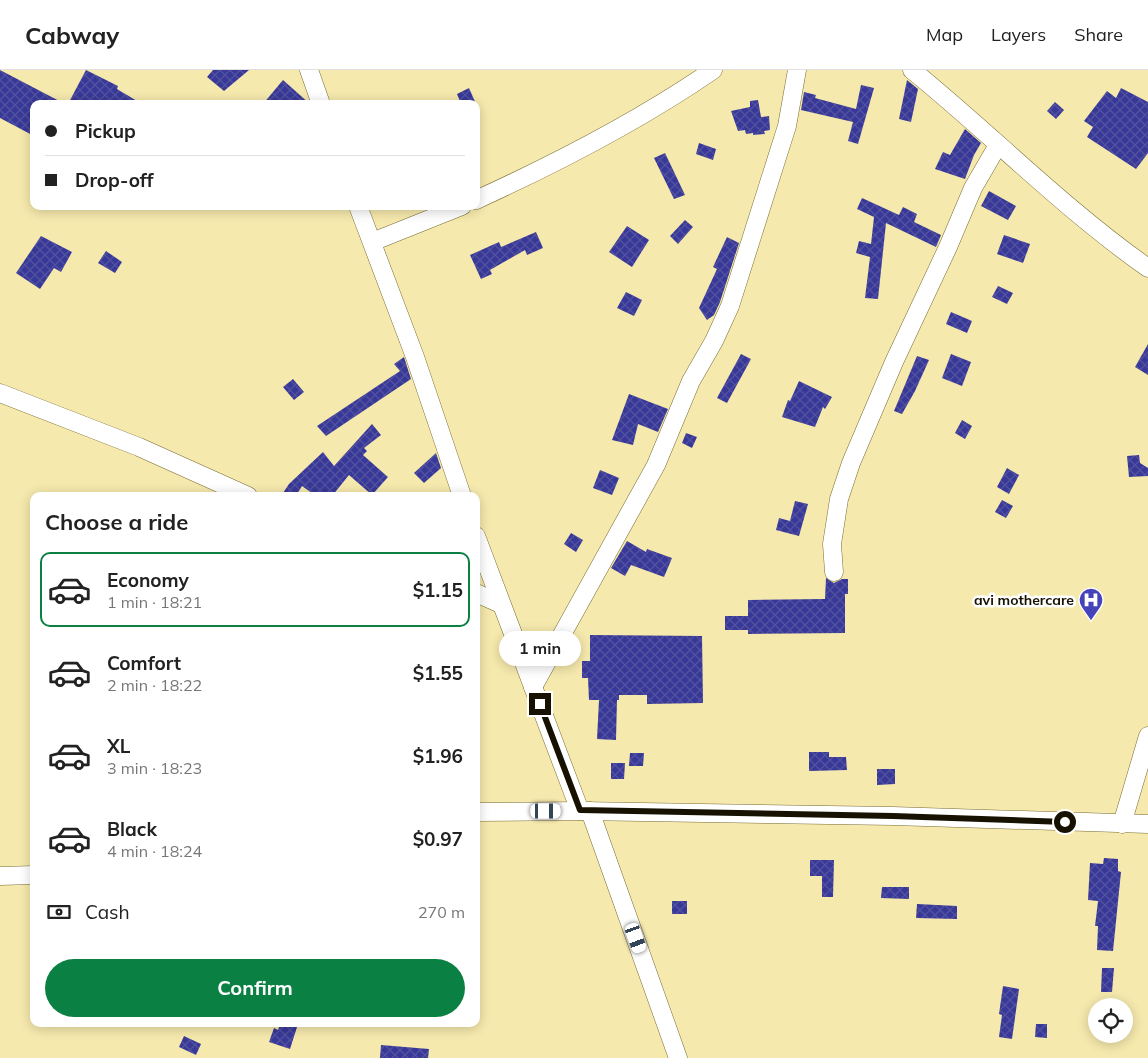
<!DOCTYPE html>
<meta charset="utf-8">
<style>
:root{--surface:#fff;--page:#f6f6f6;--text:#222;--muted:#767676;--line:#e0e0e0;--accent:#0b8043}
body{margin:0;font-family:Mulish,sans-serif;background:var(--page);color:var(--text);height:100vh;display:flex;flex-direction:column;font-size:19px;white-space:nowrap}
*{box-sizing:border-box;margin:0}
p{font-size:16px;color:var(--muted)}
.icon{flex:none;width:28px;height:28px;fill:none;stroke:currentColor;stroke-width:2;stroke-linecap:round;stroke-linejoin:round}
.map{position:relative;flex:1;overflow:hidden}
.panel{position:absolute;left:30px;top:422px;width:450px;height:535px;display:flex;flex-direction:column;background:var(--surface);border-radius:10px;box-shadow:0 2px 12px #0003}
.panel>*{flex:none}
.hud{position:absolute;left:30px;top:30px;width:450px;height:110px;border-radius:10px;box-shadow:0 2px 12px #0003;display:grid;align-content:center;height:110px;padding:0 15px;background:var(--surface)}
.fabs{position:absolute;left:1088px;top:928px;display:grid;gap:10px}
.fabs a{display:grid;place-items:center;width:45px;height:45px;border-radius:50%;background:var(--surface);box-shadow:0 2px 12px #0003;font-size:25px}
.end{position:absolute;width:22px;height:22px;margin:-11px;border:6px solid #161100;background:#fff;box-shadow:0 0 0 2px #fff}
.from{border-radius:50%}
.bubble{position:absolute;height:35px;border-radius:18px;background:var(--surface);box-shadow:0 2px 12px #0003;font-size:16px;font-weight:700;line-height:35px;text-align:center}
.car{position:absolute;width:15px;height:30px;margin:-15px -8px;border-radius:6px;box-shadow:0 0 4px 1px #0007;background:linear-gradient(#fff 24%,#345 0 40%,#fff 0 76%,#345 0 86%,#fff 0)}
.hud b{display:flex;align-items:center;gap:18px;height:48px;font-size:19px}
.hud b+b{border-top:1px solid var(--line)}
.hud i{width:12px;height:12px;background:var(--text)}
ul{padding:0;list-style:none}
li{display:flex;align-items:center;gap:15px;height:75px;margin:0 10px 8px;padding:0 5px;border:2px solid transparent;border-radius:10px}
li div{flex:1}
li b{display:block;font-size:19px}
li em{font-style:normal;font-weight:700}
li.on{border-color:var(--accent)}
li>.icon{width:45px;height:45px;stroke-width:1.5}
h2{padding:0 15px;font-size:22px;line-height:60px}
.pay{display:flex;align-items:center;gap:12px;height:55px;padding:0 15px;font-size:19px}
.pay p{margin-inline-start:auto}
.primary-button{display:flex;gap:10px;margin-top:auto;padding:10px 15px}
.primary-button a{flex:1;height:58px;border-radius:30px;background:var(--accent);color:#fff;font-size:20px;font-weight:700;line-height:58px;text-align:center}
header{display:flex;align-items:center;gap:30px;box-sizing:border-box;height:70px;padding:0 25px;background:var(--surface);border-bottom:1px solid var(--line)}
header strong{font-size:24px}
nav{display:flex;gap:28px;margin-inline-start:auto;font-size:18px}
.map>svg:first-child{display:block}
.building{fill:url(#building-cross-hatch)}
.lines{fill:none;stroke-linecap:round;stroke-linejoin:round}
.minor-casing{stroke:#786c33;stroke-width:19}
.minor{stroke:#fff;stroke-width:18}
.route{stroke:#161100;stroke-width:6}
.labels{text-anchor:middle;stroke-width:5;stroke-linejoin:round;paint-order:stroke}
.poi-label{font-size:14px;font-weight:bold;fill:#161100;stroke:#fff;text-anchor:end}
</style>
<header>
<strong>Cabway</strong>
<nav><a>Map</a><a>Layers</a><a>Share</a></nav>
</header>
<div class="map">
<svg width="1148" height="988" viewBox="0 0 1148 988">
<defs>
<pattern id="building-cross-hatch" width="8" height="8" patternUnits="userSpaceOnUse" patternTransform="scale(1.25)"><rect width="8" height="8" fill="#383899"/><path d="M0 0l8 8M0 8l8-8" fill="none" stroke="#52529e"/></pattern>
</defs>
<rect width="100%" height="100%" fill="#f6e9ad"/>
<!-- building -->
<g class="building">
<path d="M0,0L65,34H34V66L0,48Z"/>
<path d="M86,0L118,16L117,19L142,34H68Z"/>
<path d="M213,0H249L224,21L207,7Z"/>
<path d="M283,10L310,34H263Z"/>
<path d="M907,10L918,19L911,52L899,49Z"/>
<path d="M861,15L874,18L858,74L848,71L853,52L801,40L804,22L816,25L815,28L856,39Z"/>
<path d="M469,18L476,34H461L457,24Z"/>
<path d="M1121,18L1148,32V83L1136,99L1087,67L1093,57L1084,51L1107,21L1116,28Z"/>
<path d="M758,30L761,47L769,46L770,60L764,61L765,64L753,65V63L746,64L745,60L738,61L731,41L750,37V31Z"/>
<path d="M1055,32L1064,40L1056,49L1047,41Z"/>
<path d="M965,59L981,73L974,85L965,109L935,99L943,82L950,85Z"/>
<path d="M699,73L716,79L713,90L696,84Z"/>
<path d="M665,83L685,125L674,129L654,88Z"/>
<path d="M989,121L1016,136L1008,150L981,136Z"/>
<path d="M862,128L899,145L903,137L917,144L914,152L941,165L936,177L886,153L878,229L865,228L870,187L856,183L859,171L871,174L874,147L857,139Z"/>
<path d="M685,150L693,157L678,174L670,166Z"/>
<path d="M627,156L649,170L632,197L609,182Z"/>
<path d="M536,162L543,178L527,185L525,180L490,200L492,204L481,209L470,185L499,172L501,177Z"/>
<path d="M1004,165L1030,174L1023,193L997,184Z"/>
<path d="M41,166L72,182L61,202L54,198L40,219L16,203Z"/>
<path d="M727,167L739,173L720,232L714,245L707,250L699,238L717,199L713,197Z"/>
<path d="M106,181L122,192L115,203L98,193Z"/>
<path d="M998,216L1013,223L1007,234L992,227Z"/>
<path d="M626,222L642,230L634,246L617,238Z"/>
<path d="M951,242L972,251L967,263L946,254Z"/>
<path d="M1148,274V305L1135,297Z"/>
<path d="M741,284L751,289L727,333L717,328Z"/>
<path d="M951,284L971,292L962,316L942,308Z"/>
<path d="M917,286L929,290L915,321L902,344L894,341Z"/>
<path d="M404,287L411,309L326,366L317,356L400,301L394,294Z"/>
<path d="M293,309L304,322L294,330L283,317Z"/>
<path d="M799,311L832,327L825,339L823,337L815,357L782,347L788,330L790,331Z"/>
<path d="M629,324L668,339L658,362L638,354L633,375L612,370Z"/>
<path d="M962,350L972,356L965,369L955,363Z"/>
<path d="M372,354L381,365L364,378L367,381L363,385L388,407L372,425L349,405L332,426H316L302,416L296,426H281L289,414L323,382L334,396Z"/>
<path d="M686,363L697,367L692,378L682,373Z"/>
<path d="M436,383L441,398L424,413L414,403Z"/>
<path d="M1139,385L1140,393L1148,398V406L1129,407L1127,386Z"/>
<path d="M1007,398L1019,405L1009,424L997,417Z"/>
<path d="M600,400L619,408L612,425L593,418Z"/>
<path d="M1002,430L1013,436L1006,448L995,442Z"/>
<path d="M795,431L808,434L799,466L776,460L779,448L790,451Z"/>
<path d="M571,463L583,470L576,482L564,474Z"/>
<path d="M627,471L646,482L647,479L672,488L664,507L631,495L625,506L611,498Z"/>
<path d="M826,508L834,513L842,509H848V524H845V563L748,564V560H725V546H748V530L825,529Z"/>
<path d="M590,565L702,566L703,633L647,634V625H619V630H617L616,670L597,669L599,630H589L588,608H582V591H590Z"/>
<path d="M809,682H829V687H846L847,700L809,701Z"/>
<path d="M630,683H644L643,696H629Z"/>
<path d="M611,693H625L624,709H611Z"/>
<path d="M877,699H895V714L877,715Z"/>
<path d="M1104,788L1118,789V801L1121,802L1113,881L1097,880L1098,856H1095L1098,831L1088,830L1090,793L1103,794Z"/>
<path d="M810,790H834L833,827H822V806H810Z"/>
<path d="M882,817H909V829L881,828Z"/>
<rect x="672" y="831" width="15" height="13"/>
<path d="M917,834L957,836V849L916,848Z"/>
<path d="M1102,898H1114L1112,922H1101Z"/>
<path d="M1003,916L1019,919L1012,969L999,967L1002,945L999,944Z"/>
<path d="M280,954H298L290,979L269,972L274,958L278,960Z"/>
<path d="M1036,954H1047V968L1035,967Z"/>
<path d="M184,966L201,974L196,985L179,977Z"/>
<path d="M381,975L429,979L428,988H380Z"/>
</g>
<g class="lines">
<defs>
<g id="minor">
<path d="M309,0L321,34"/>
<path d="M912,0C992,65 1064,139 1148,198"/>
<path d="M476,130C557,93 639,51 713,0"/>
<path d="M358,136L415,287L462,426"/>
<path d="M372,172L462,136"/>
<path d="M0,323L139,377L248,426"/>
<path d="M476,466L580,741"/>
<path d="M834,502L832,474L839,429L851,393L894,292L948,177L973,118L998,75"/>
<path d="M476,523L501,534"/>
<path d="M533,617L656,395L691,311L714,271L730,236L787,56L797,0"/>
<path d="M590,741L678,988"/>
<path d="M476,742L580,741L893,746L1148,754"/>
<path d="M1122,754L1148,666"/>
<path d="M0,806L34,805"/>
</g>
</defs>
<!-- minor casing -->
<use href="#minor" class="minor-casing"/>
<!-- minor -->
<use href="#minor" class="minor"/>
</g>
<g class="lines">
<!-- route -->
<path class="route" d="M540,634L580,740L893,746L1065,752"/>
</g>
<!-- icons -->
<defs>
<symbol id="hospital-pin" viewBox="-11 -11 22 30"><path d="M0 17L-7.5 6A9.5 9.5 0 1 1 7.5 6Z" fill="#4443b9" stroke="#fff"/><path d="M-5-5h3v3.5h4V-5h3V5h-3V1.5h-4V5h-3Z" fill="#fff"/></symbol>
</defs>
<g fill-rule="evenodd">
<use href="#hospital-pin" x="1077" y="516" width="28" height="38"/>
</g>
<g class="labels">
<!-- poi labels -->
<g class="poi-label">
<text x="1074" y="535">avi mothercare</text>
</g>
</g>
</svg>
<div class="fabs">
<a><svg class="icon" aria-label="locate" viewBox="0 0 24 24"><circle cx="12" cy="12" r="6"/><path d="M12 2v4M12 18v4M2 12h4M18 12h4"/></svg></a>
</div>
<i class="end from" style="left:1065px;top:752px"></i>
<i class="end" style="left:540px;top:634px"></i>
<div class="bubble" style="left:499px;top:561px;width:82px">1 min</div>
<i class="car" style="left:546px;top:741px;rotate:90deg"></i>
<i class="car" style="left:636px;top:868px;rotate:160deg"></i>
<div class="hud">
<b><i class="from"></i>Pickup</b>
<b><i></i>Drop-off</b>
</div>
<section class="panel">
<h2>Choose a ride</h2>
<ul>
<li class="on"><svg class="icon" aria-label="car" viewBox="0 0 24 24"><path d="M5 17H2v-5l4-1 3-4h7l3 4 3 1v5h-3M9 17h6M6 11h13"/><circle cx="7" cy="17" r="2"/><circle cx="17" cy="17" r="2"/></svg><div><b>Economy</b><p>1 min · 18:21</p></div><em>$1.15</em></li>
<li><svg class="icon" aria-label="car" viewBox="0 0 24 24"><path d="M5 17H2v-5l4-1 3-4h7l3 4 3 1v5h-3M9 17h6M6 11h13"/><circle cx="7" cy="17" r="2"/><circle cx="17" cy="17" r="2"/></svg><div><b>Comfort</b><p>2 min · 18:22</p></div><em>$1.55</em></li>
<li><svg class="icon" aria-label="car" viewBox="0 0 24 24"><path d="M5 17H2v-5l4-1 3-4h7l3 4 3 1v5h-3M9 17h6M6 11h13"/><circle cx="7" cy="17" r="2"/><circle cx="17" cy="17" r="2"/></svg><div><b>XL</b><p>3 min · 18:23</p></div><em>$1.96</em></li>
<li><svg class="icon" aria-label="car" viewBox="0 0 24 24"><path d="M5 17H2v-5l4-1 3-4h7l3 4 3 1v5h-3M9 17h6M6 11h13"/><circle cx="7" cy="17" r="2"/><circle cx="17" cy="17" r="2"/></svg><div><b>Black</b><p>4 min · 18:24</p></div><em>$0.97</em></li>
</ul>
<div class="pay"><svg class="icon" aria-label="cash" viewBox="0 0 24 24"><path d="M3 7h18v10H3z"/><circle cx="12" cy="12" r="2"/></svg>Cash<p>270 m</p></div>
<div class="primary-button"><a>Confirm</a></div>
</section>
</div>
